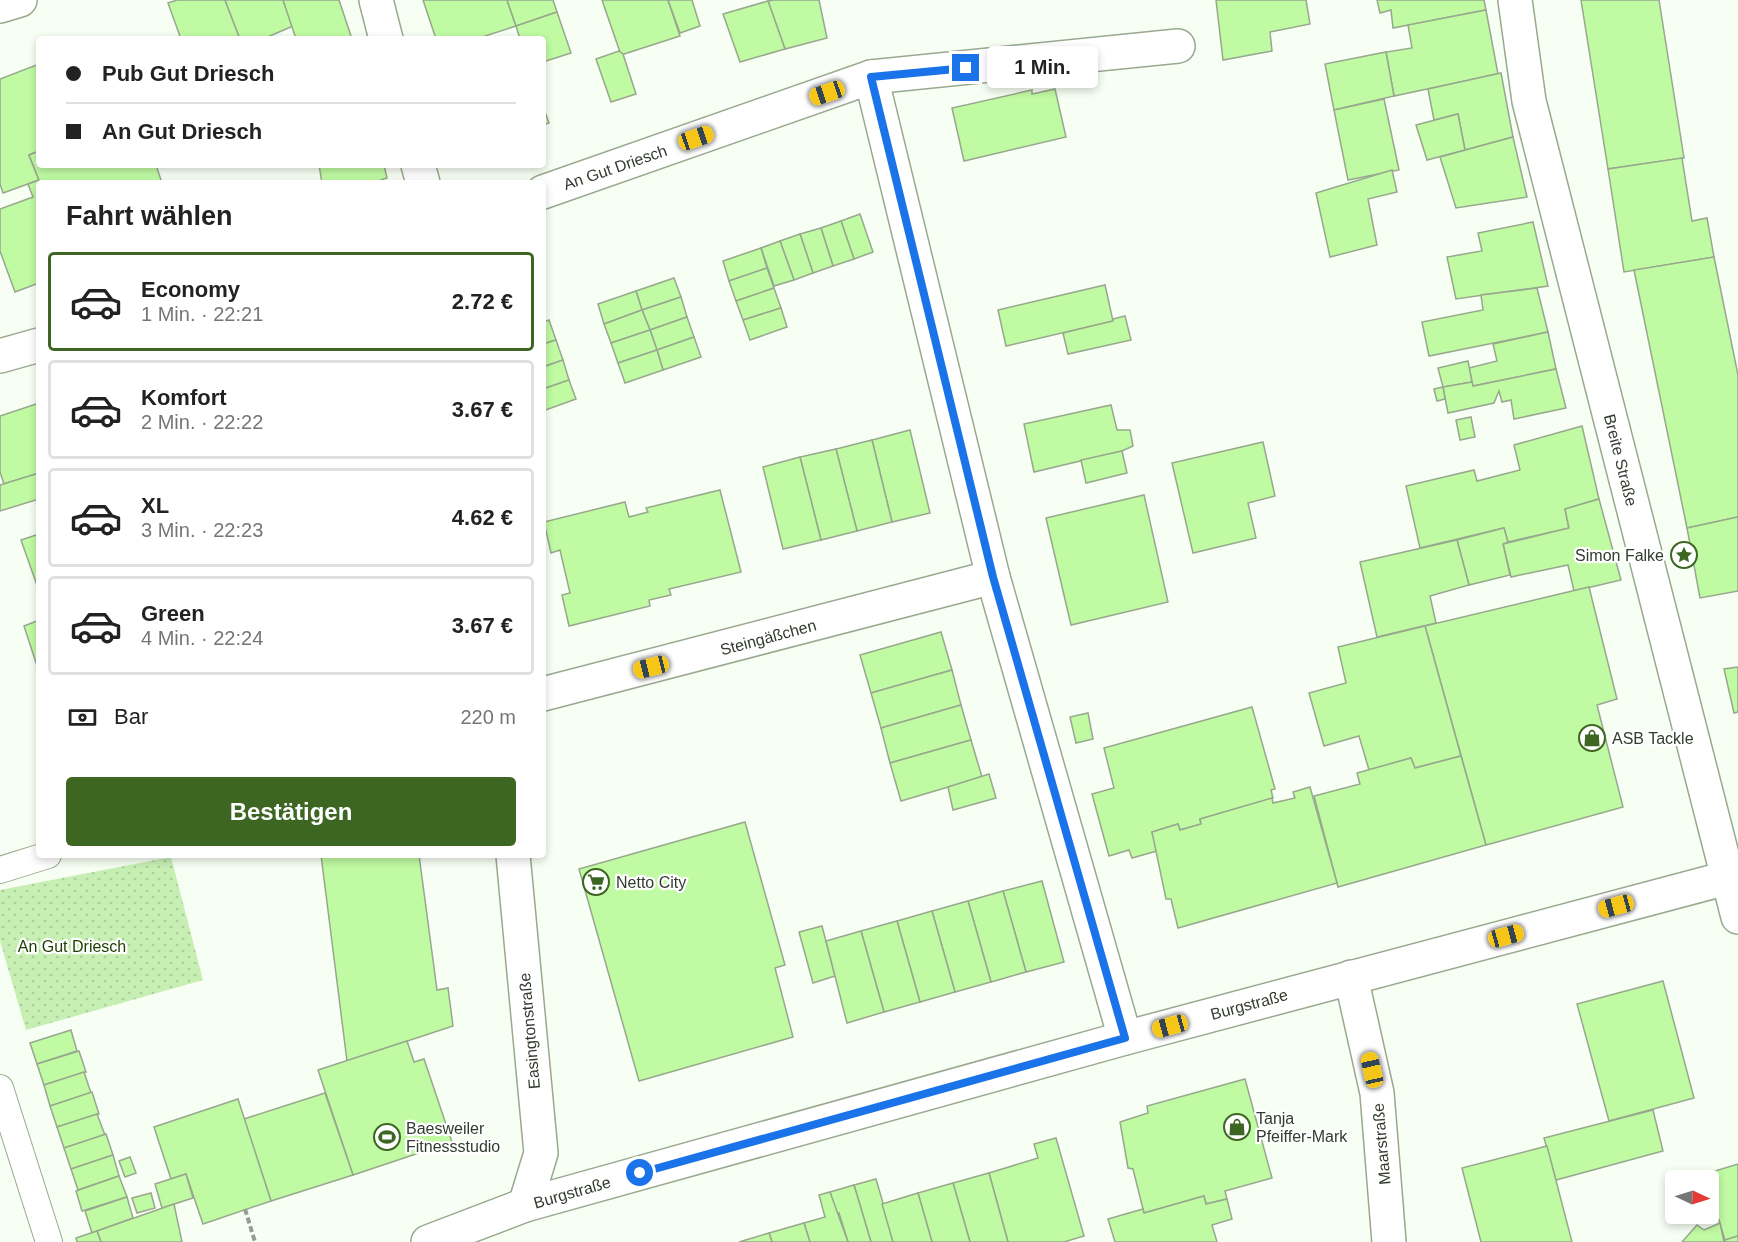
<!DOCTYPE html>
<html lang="de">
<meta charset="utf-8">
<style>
:root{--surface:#fff;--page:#f2f2f2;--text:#222;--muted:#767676;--line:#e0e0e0;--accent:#3c6622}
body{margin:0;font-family:Arial,sans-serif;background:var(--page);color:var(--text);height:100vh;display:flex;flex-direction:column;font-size:22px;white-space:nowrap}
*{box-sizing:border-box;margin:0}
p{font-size:20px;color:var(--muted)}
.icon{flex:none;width:33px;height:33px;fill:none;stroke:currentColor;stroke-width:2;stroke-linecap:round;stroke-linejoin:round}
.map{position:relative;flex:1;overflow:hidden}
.details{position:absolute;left:36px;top:180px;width:510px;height:678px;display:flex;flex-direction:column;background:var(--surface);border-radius:6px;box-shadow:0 3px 9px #0003}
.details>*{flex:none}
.hud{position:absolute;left:36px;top:36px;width:510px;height:132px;border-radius:6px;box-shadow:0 3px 9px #0003;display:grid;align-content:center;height:132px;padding:0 30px;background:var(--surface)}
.needle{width:39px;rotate:94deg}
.fabs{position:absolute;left:1665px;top:1170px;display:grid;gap:12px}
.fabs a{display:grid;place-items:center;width:54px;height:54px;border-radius:6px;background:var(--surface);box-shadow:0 3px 9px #0003;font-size:30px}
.end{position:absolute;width:27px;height:27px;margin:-14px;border:8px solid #1a73e8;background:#fff;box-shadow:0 0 0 3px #fff}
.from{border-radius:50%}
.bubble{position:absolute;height:42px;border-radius:6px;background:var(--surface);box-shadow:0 3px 9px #0003;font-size:20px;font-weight:700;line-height:42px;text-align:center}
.car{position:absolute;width:18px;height:36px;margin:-18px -9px;border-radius:8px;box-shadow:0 0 4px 2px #0007;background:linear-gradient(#f5c518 24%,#345 0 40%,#f5c518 0 76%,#345 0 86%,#f5c518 0)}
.hud b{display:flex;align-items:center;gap:21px;height:57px;font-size:22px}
.hud b+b{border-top:2px solid var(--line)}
.hud i{width:15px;height:15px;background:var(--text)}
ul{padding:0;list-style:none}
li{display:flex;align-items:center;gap:18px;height:99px;margin:0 12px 9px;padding:0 18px;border:3px solid var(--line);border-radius:6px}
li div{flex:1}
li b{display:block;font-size:22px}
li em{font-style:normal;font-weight:700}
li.active{border-color:var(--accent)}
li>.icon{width:54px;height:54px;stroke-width:1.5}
h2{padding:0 30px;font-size:27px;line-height:72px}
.pay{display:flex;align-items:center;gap:15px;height:66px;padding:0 30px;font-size:22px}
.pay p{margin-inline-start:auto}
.primary-button{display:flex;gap:12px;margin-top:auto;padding:12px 30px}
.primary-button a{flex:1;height:69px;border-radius:6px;background:var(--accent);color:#fff;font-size:24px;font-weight:700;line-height:69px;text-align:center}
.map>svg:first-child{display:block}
.grass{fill:url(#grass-dots)}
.building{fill:#c0faa2;stroke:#97a88e;stroke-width:1.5}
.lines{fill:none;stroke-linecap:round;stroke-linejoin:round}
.lane-casing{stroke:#98a990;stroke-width:28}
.street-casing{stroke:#98a990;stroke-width:36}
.path{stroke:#959d92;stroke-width:4;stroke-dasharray:6 3;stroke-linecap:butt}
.lane{stroke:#fff;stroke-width:26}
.street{stroke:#fff;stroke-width:33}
.route{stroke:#1a73e8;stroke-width:8}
.labels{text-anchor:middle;stroke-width:4.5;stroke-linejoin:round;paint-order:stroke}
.street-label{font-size:16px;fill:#333b30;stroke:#fff}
.poi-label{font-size:16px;fill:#333b30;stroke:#fff;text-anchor:start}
.park-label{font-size:16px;fill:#1d4002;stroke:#fff}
</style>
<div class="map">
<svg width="1738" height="1242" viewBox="0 0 1738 1242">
<defs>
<pattern id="grass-dots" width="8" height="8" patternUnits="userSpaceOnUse" patternTransform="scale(1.5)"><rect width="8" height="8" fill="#c7efb3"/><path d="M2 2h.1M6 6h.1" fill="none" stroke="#abce9a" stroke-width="1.8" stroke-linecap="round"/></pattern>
</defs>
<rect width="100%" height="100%" fill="#f7fef3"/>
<!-- grass -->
<path class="grass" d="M171,857L203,980L26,1030L0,941V890Z"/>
<!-- building -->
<g class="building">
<path d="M177,0H225L240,39H181L168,3Z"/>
<path d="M225,0H283L293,26L263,39H240Z"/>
<path d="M283,0H339L352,39H296Z"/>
<path d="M423,0H507L516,26L476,39H436Z"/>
<path d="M507,0H553L557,12L516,26Z"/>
<path d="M602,0H668L680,36L621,55Z"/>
<path d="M668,0H692L700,26L680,33Z"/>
<path d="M774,0H819L827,38L785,49L768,1Z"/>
<path d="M1216,0H1306L1310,24L1270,32L1272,51L1223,60Z"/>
<path d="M1377,0H1484L1486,10L1393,28L1391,10L1380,13Z"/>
<path d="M1581,0H1659L1684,158L1608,169Z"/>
<path d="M768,1L785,49L740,62L723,14Z"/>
<path d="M1486,10L1498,74L1394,96L1386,52L1412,48L1408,25Z"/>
<path d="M557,12L571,53L543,62V39H520L516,26Z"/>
<path d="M619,51L623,54L636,94L611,102L596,59Z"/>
<path d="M1386,52L1394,96L1334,110L1325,64Z"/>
<path d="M39,64V151L29,155L39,180L3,193L0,184V79Z"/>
<path d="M1501,73L1513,137L1465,150L1458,114L1434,120L1428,89Z"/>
<path d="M1055,89L1066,137L964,161L952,108L1032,90V94Z"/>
<path d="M1384,99L1399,170L1348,180L1334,110Z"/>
<path d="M543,106L549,123L543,125Z"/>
<path d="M1458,114L1465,150L1427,160L1416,125Z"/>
<path d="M1513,137L1527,197L1456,208L1440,157Z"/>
<path d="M39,151V165H156L162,183H39V283L15,292L0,251V209L33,197L28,184L39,180L29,155Z"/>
<path d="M1682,158L1692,221L1707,218L1714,257L1624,272L1608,169Z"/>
<path d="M319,165H384L387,178L372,183H322Z"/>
<path d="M1392,170L1397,192L1368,199L1377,245L1330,257L1316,193Z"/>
<path d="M860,214L873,252L854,259L841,221Z"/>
<path d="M841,221L854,259L833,266L821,228Z"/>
<path d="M1533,222L1548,286L1456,299L1447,257L1482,251L1478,233Z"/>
<path d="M821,228L833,266L813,273L800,234Z"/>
<path d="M800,234L813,273L794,280L780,241Z"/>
<path d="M780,241L794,280L774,286L761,248Z"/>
<path d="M761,248L767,268L729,281L723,261Z"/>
<path d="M1714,257L1738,375V517L1687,528L1634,270Z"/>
<path d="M767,268L774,288L736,301L729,281Z"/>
<path d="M674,278L681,297L642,310L636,291Z"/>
<path d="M1105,285L1113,321L1006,346L998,310Z"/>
<path d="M774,288L781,308L743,320L736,301Z"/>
<path d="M1537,288L1548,332L1429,356L1422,322L1483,310L1481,295Z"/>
<path d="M636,291L642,310L604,324L598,304Z"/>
<path d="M681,297L687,317L650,330L642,310Z"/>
<path d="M781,308L787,327L750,340L743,320Z"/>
<path d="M642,310L650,330L611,343L604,324Z"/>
<path d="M1125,316L1131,340L1068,354L1063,333L1113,321V319Z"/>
<path d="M687,317L694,337L657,350L650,330Z"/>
<path d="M549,320L556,340L543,344V322Z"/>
<path d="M650,330L657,350L618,363L611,343Z"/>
<path d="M1548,332L1556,369L1473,386L1469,368L1497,361L1493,344Z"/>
<path d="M694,337L701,357L663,370L657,350Z"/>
<path d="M556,340L563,360L543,367V344Z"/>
<path d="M657,350L663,370L625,383L618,363Z"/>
<path d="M563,360L569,380L543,389V367Z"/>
<path d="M1468,361L1472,382L1443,387L1438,368Z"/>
<path d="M1556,369L1566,408L1514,419L1511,400L1502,402L1499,391L1494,403L1448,413L1443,387L1472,382L1473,386Z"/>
<path d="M569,380L576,399L543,411V389Z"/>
<path d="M1443,387L1445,399L1437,401L1434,389Z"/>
<path d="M39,403V473L4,484L0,472V416Z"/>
<path d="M1111,405L1117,430H1130L1133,446L1122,451L1034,472L1024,424Z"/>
<path d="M1471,417L1475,437L1460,440L1456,420Z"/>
<path d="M1582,426L1599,499L1565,509L1569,528L1508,542L1504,528L1420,548L1406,486L1474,470L1477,481L1520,470L1514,445Z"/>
<path d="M910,430L930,513L892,522L872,440Z"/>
<path d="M872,440L892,522L857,531L836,449Z"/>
<path d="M1263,442L1275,496L1248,503L1256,538L1193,553L1172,463Z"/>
<path d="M836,449L857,531L821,540L800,457Z"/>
<path d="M1122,451L1127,473L1086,483L1081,460Z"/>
<path d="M800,457L821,540L783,549L763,467Z"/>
<path d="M39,473V499L0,511V485Z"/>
<path d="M720,490L741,572L669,589L671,595L649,600L650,606L569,626L562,595L570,593L560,550L551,553L544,522L625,502L629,517L648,512L646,508Z"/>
<path d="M1144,495L1168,602L1071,625L1046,518Z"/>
<path d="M1599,499L1621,580L1574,591L1568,565L1511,577L1503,544L1569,528L1565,509Z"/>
<path d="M1738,517V591L1700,598L1687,528Z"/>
<path d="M1504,528L1508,542L1503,544L1510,575L1469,585L1457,540Z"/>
<path d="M39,534V591L21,540Z"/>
<path d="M1457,540L1469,585L1430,596L1436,623L1377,637L1360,562Z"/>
<path d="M1589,587L1617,699L1597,705L1623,807L1486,845L1425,626Z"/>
<path d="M39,620V669H38L24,626Z"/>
<path d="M1425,626L1461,756L1415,768L1411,758L1369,770L1359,736L1324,746L1309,693L1346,683L1338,647Z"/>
<path d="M941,632L952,670L871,693L860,655Z"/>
<path d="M1738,667V712L1734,713L1724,669Z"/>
<path d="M952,670L961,705L881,728L871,693Z"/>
<path d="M961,705L971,740L890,763L881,728Z"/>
<path d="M1252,707L1275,789L1271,790L1273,798L1200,819L1201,824L1180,830L1178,824L1152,832L1157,851L1132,858L1129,850L1109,856L1092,794L1114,788L1104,748Z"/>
<path d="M1088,713L1093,739L1076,743L1070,717Z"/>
<path d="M971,740L982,777L901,801L890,763Z"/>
<path d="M1461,756L1486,845L1338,887L1314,796L1360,784L1357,773L1411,758L1415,768Z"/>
<path d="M989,774L996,798L953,810L948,787Z"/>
<path d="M1310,787L1337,883L1178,928L1171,899H1166L1152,832L1178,824L1180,830L1201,824L1200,819L1272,798L1273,803L1295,798L1293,792Z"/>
<path d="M745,822L785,965L775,968L793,1037L639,1081L579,869Z"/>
<path d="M321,855H419L437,990L448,988L453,1026L347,1061Z"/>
<path d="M1042,881L1064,962L1026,972L1003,891Z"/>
<path d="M1003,891L1026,972L991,982L968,901Z"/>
<path d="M968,901L991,982L955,992L932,911Z"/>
<path d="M932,911L955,992L920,1002L897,921Z"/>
<path d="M897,921L920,1002L884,1012L861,931Z"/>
<path d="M822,926L835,976L813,983L799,932Z"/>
<path d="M861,931L884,1012L847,1023L826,941Z"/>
<path d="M1663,981L1694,1098L1609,1121L1577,1004Z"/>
<path d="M71,1030L77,1051L37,1064L30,1043Z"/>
<path d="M407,1041L414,1062L424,1059L452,1142L353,1175L318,1070Z"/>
<path d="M79,1051L86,1072L44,1085L37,1064Z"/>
<path d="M84,1072L91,1093L50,1106L44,1085Z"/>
<path d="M1245,1079L1272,1178L1225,1191L1227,1199L1206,1204L1204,1196L1144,1213L1133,1169L1128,1168L1120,1122L1148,1113L1147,1106Z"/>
<path d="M92,1092L99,1114L57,1127L50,1106Z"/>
<path d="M325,1093L353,1175L271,1201L244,1119Z"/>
<path d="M238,1099L271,1201L203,1224L186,1174L171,1179L154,1127Z"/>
<path d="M1653,1110L1663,1151L1556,1180L1544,1138Z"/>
<path d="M97,1114L105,1135L64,1148L57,1127Z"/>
<path d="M106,1134L113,1155L71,1169L64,1148Z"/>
<path d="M1056,1138L1084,1236L1064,1242H1008L989,1173L1038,1158L1034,1144Z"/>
<path d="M1547,1146L1572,1242H1481L1462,1168Z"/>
<path d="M113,1155L119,1176L78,1190L71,1169Z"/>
<path d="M130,1157L136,1173L125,1177L119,1161Z"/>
<path d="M1738,1164V1236L1725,1240L1705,1174Z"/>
<path d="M989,1173L1008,1242H970L953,1183Z"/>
<path d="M186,1174L193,1198L162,1208L155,1184Z"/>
<path d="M119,1176L127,1197L82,1211L76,1191Z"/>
<path d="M876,1179L883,1203L893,1242H871L854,1185Z"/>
<path d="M953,1183L970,1242H932L918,1193Z"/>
<path d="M854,1185L871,1242H848L839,1213L836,1214L830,1192Z"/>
<path d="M830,1192L848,1242H810L804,1223L825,1217L819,1195Z"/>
<path d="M151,1193L155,1208L137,1213L132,1198Z"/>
<path d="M918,1193L932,1242H893L882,1204Z"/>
<path d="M1204,1196L1206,1204L1227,1199L1232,1219L1212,1225L1217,1242H1115L1108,1219L1143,1209L1144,1213Z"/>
<path d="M127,1197L133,1218L92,1233L85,1211Z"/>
<path d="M174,1204L182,1242H101L97,1231Z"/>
<path d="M804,1223L810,1242H772L769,1233Z"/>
<path d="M1720,1223L1724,1242H1682L1697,1225L1704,1230Z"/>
<path d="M97,1231L101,1242H77L76,1238Z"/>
<path d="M769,1233L772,1242H739Z"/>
<path d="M1738,1236V1242H1724L1725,1240Z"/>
</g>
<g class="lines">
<defs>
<g id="lane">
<path d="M0,870L48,855"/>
<path d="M0,1088L49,1242"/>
</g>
<g id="street">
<path d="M376,0L386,39"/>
<path d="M1515,0L1529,101L1738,917"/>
<path d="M0,6L20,0"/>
<path d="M871,77L993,577L1125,1038"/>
<path d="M418,165L423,183"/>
<path d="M543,192L871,77L1178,46"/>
<path d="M0,356L39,345"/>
<path d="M543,694L993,577"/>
<path d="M513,855L541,1153L525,1205"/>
<path d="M1351,977L1377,1093L1389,1242"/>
<path d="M428,1242L525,1205L1125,1038L1738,875"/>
</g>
</defs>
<!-- lane casing -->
<use href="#lane" class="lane-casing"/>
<!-- street casing -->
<use href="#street" class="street-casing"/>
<!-- path -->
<path class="path" d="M245,1209L255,1242"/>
<!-- lane -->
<use href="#lane" class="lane"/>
<!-- street -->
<use href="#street" class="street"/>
</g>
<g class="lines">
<!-- route -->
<path class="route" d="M640,1173L1125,1038L993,577L871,77L966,68"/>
</g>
<!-- icons -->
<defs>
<symbol id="sight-ring" viewBox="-11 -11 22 22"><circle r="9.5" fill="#fff" stroke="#3c6622" stroke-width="1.5"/><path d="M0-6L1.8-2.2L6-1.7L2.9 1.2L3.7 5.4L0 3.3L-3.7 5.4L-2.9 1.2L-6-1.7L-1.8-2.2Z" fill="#3c6622"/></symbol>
<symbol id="shop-ring" viewBox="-11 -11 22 22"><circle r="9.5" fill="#fff" stroke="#3c6622" stroke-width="1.5"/><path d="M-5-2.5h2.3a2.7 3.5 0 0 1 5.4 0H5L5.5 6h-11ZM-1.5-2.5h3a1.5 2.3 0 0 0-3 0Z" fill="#3c6622"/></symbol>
<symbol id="supermarket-ring" viewBox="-11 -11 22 22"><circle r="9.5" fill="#fff" stroke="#3c6622" stroke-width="1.5"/><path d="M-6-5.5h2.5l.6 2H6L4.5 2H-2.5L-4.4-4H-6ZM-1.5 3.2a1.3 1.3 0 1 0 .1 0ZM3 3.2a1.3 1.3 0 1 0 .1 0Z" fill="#3c6622"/></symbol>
<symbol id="stadium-ring" viewBox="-11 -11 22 22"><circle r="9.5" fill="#fff" stroke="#3c6622" stroke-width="1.5"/><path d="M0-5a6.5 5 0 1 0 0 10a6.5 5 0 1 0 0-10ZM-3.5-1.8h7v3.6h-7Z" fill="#3c6622"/></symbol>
</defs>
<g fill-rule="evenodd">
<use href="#sight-ring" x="1669" y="540" width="30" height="30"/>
<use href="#shop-ring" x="1577" y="723" width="30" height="30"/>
<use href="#supermarket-ring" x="581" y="867" width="30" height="30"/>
<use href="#shop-ring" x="1222" y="1112" width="30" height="30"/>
<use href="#stadium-ring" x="372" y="1122" width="30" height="30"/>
</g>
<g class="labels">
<!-- street labels -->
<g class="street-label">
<text transform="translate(615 167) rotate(-19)" y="6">An Gut Driesch</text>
<text transform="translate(1621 460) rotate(76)" y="6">Breite Straße</text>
<text transform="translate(768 637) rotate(-15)" y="6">Steingäßchen</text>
<text transform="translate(1249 1004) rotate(-15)" y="6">Burgstraße</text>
<text transform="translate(529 1031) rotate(-95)" y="6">Easingtonstraße</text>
<text transform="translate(1381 1144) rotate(-95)" y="6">Maarstraße</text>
<text transform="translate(572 1192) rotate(-16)" y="6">Burgstraße</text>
</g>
<!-- poi labels -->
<g class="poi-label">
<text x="1664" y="561" text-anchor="end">Simon Falke</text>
<text x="1612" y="744">ASB Tackle</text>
<text x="616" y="888">Netto City</text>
<text x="1256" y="1124">Tanja<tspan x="1256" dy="18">Pfeiffer-Mark</tspan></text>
<text x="406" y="1134">Baesweiler<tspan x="406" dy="18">Fitnessstudio</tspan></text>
</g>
<!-- park labels -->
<g class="park-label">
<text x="72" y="952">An Gut Driesch</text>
</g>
</g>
</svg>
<div class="fabs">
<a><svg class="needle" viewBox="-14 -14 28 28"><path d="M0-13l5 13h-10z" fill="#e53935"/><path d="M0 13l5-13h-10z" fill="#767676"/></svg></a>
</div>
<i class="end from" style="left:640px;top:1173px"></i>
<i class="end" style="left:966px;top:68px"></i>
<div class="bubble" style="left:987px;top:46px;width:111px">1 Min.</div>
<i class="car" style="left:827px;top:93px;rotate:251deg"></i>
<i class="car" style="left:696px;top:138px;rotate:71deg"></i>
<i class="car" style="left:651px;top:667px;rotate:256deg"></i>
<i class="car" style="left:1616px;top:906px;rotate:255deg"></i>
<i class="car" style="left:1506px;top:936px;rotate:75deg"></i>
<i class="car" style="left:1170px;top:1026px;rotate:255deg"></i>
<i class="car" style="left:1372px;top:1070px;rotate:347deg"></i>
<div class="hud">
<b><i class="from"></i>Pub Gut Driesch</b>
<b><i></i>An Gut Driesch</b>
</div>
<section class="details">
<h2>Fahrt wählen</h2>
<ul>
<li class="active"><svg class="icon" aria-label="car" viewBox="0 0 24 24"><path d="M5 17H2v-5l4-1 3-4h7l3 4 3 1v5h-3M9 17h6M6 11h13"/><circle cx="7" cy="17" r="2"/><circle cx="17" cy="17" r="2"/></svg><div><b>Economy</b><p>1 Min. · 22:21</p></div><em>2.72 €</em></li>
<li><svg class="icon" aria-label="car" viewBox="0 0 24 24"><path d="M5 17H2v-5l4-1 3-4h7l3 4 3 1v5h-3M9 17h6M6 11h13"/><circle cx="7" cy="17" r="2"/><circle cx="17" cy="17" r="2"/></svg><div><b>Komfort</b><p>2 Min. · 22:22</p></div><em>3.67 €</em></li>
<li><svg class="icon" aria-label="car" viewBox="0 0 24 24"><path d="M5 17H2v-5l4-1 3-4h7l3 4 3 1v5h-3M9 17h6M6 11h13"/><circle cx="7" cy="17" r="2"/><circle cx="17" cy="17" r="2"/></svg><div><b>XL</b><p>3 Min. · 22:23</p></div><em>4.62 €</em></li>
<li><svg class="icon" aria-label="car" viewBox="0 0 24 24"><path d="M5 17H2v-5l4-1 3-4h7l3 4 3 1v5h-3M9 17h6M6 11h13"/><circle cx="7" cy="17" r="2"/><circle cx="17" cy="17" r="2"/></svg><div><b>Green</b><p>4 Min. · 22:24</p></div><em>3.67 €</em></li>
</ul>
<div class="pay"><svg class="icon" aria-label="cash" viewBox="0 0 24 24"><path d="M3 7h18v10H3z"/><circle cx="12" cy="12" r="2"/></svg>Bar<p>220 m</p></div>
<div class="primary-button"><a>Bestätigen</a></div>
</section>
</div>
